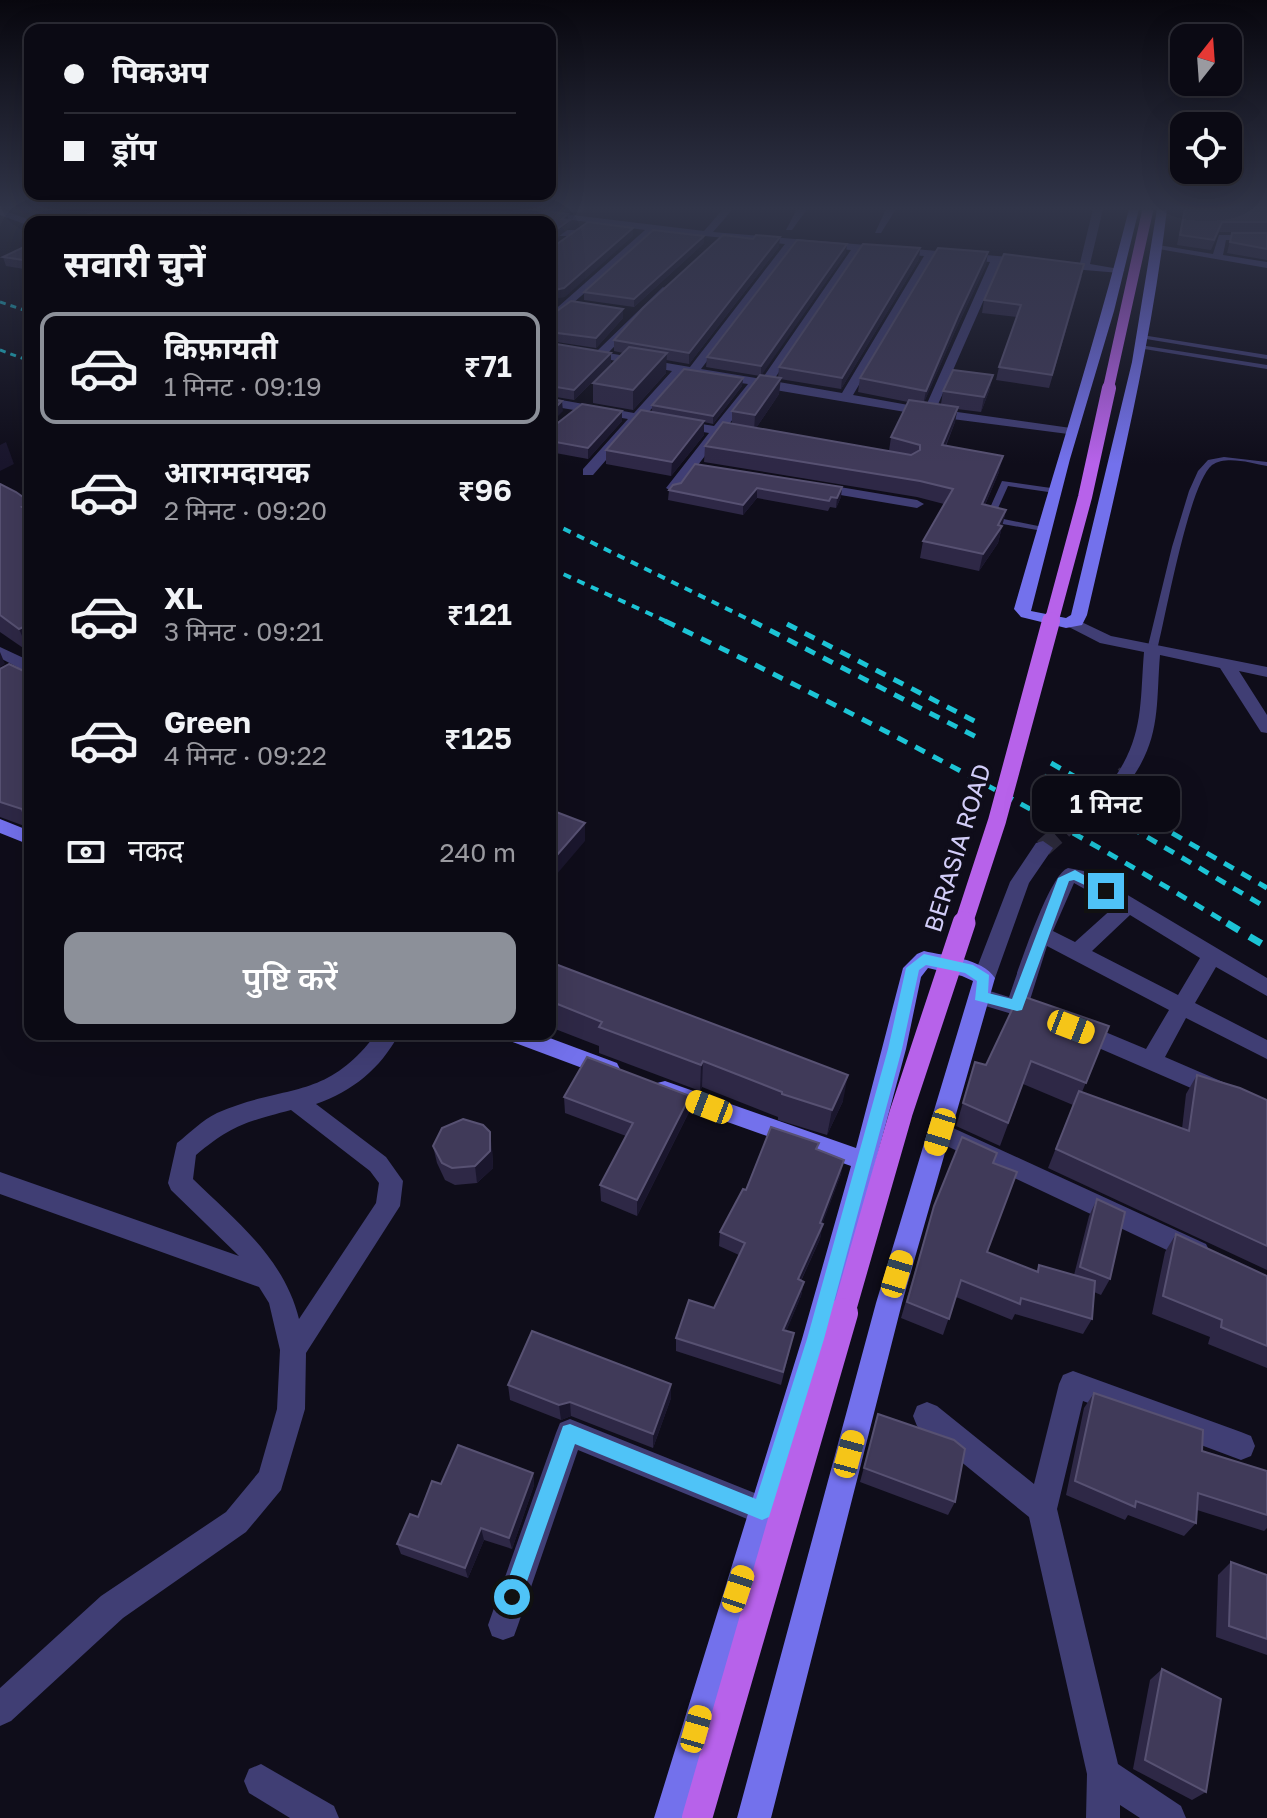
<!DOCTYPE html>
<html lang="hi">
<meta charset="utf-8">
<style>
:root{--surface:#0b0a14;--page:#191822;--text:#f1f3f6;--muted:#9a9aa0;--line:#2b2b34;--accent:#8c9099}
body{margin:0;font-family:"Golos Text","Noto Sans Devanagari",sans-serif;background:var(--page);color:var(--text);height:100vh;display:flex;flex-direction:column;font-size:30px;white-space:nowrap}
*{box-sizing:border-box;margin:0}
p{font-size:26px;color:var(--muted)}
.icon{flex:none;width:44px;height:44px;fill:none;stroke:currentColor;stroke-width:2;stroke-linecap:round;stroke-linejoin:round}
.map{position:relative;flex:1;overflow:hidden}
.details{position:absolute;left:24px;top:216px;width:532px;height:824px;display:flex;flex-direction:column;background:var(--surface);border-radius:16px;box-shadow:0 8px 32px #0002,0 0 0 2px var(--line)}
.details>*{flex:none}
.top-card{position:absolute;left:24px;top:24px;width:532px;height:176px;border-radius:16px;box-shadow:0 8px 32px #0002,0 0 0 2px var(--line);display:grid;align-content:center;height:176px;padding:0 40px;background:var(--surface)}
.needle{width:52px;rotate:17deg}
.controls{position:absolute;left:1170px;top:24px;display:grid;gap:16px}
.controls a{display:grid;place-items:center;width:72px;height:72px;border-radius:16px;background:var(--surface);box-shadow:0 8px 32px #0002,0 0 0 2px var(--line);font-size:40px}
.end{position:absolute;width:36px;height:36px;margin:-18px;border:10px solid #4fc3f7;background:#111;box-shadow:0 0 0 4px #111}
.from{border-radius:50%}
.bubble{position:absolute;height:56px;border-radius:16px;background:var(--surface);box-shadow:0 8px 32px #0002,0 0 0 2px var(--line);font-size:26px;font-weight:600;line-height:56px;text-align:center}
.car{position:absolute;width:24px;height:48px;margin:-24px -12px;border-radius:10px;box-shadow:0 0 6px 2px #0007;background:linear-gradient(#f5c518 24%,#345 0 40%,#f5c518 0 76%,#345 0 86%,#f5c518 0)}
.top-card b{display:flex;align-items:center;gap:28px;height:76px;font-size:30px}
.top-card b+b{border-top:2px solid var(--line)}
.top-card i{width:20px;height:20px;background:var(--text)}
ul{padding:0;list-style:none}
li{display:flex;align-items:center;gap:24px;height:112px;margin:0 16px 12px;padding:0 24px;border:4px solid transparent;border-radius:16px}
li div{flex:1}
li b{display:block;font-size:30px}
li em{font-style:normal;font-weight:600}
li.current{border-color:var(--accent)}
li>.icon{width:72px;height:72px;stroke-width:1.5}
h2{padding:0 40px;font-size:36px;line-height:96px}
.pay{display:flex;align-items:center;gap:20px;height:88px;padding:0 40px;font-size:30px}
.pay p{margin-inline-start:auto}
.primary-button{display:flex;gap:16px;margin-top:auto;padding:16px 40px}
.primary-button a{flex:1;height:92px;border-radius:16px;background:var(--accent);color:#fff;font-size:32px;font-weight:600;line-height:92px;text-align:center}
.map>svg:first-child{display:block}
.lines{fill:none;stroke-linecap:round;stroke-linejoin:round}
.street-tunnel{stroke:#2c2a3b;stroke-width:18;stroke-dasharray:18 9;stroke-linecap:butt}
.lane{fill:#403e74;fill-rule:evenodd}
.street{fill:#403e74;fill-rule:evenodd}
.secondary{fill:#7371ec;fill-rule:evenodd}
.rail-far3{stroke:#1cc4d5;stroke-width:3;stroke-dasharray:6 5;stroke-linecap:butt}
.rail-far2{stroke:#1cc4d5;stroke-width:4;stroke-dasharray:8 7;stroke-linecap:butt}
.rail-far1{stroke:#1cc4d5;stroke-width:5;stroke-dasharray:11 9;stroke-linecap:butt}
.rail{stroke:#1cc4d5;stroke-width:7;stroke-dasharray:14 12;stroke-linecap:butt}
.primary-bridge-far4{stroke:#b762ea;stroke-width:11}
.primary-bridge-far3{stroke:#b762ea;stroke-width:14}
.primary-bridge-far2{stroke:#b762ea;stroke-width:18}
.primary-bridge-far1{stroke:#b762ea;stroke-width:23}
.primary-bridge{stroke:#b762ea;stroke-width:30}
.wall{fill:#2e2846}
.shaded-wall{fill:#1a162d}
.building{fill:#403a59;stroke:#575172;stroke-width:2}
.route{fill:#4fc3f7}
.labels{text-anchor:middle;stroke-width:8;stroke-linejoin:round;paint-order:stroke}
.street-label{font-size:24px;fill:#d2cdf8;stroke:#0f0d1a}
</style>
<div class="map">
<svg width="1267" height="1818" viewBox="0 0 1267 1818">
<rect width="100%" height="100%" fill="#0f0d1a"/>
<g class="lines">
<!-- street-tunnel -->
<path class="street-tunnel" d="M1043,848L1126,774"/>
<!-- lane -->
<g class="lane">
<path d="M1142,335L1267,355V359L1140,338V336Z"/>
<path d="M1140,345L1267,365V369L1138,348L1137,347Z"/>
<path d="M1224,457L1267,462V466C1252,463 1226,455 1212,465C1189,484 1166,615 1157,650L1152,653L1149,652L1147,650L1172,547L1189,491L1198,471L1208,460Z"/>
<path d="M1002,481L1058,489V493H1055L1008,486L994,517L1048,528V532L986,521L985,519Z"/>
</g>
<!-- street -->
<g class="street">
<path d="M0,209L33,221L34,222H30V226L0,215Z"/>
<path d="M494,209H523L704,231L723,209H733L713,232L1080,263L1093,209H1103L1090,264L1125,270L1120,273L1000,263L936,409L1071,428L1076,429V435L929,416L758,387L726,428L748,432V438L721,435L678,491L673,492L666,488L709,433L640,421L593,475H583V469L628,419L550,406V398L634,413L672,371L550,349V343L597,351L663,287L668,290L667,292L608,353L690,367L785,244L656,231L550,323V314L645,230ZM795,245L851,250L762,379L701,369ZM860,251L924,256L842,393L773,381ZM934,257L990,262L925,408L853,395ZM683,373L692,376L748,384L714,426L646,415Z"/>
<path d="M797,209H807L792,230H786Z"/>
<path d="M886,209H896L881,233H875Z"/>
<path d="M550,230H575L580,233L575,236H550Z"/>
<path d="M1219,235H1267V241L1226,240L1223,255L1267,262V268L1153,248L1158,245L1213,254Z"/>
<path d="M816,483L917,500L924,504L917,508L811,490L809,487Z"/>
<path d="M1071,617L1111,636L1267,667V677L1239,671L1267,715V733L1261,732L1220,668L1160,655C1156,703 1161,737 1132,778H1120L1117,774C1144,733 1140,699 1144,652L1100,643L1065,625V619Z"/>
<path d="M0,647L30,661V673L0,688V676L17,667L0,658Z"/>
<path d="M1043,841L1053,848L1029,883L995,978L991,984H977L973,978L1010,882L1036,843Z"/>
<path d="M1068,868L1089,872L1267,978V996L1216,967L1195,1003L1267,1040V1059L1186,1018L1165,1057L1267,1101V1121L1071,1036L1068,1030L1071,1024L1079,1021L1146,1049L1169,1010L1047,946L1029,1003L1037,1010L1034,1016L1026,1018L972,1002L969,996L972,990L980,988L1009,997C1017,974 1049,874 1068,868ZM1074,883L1115,906L1075,942L1053,931ZM1130,915L1200,958L1178,995L1092,951Z"/>
<path d="M376,1034H399C380,1069 353,1091 316,1104L386,1157L403,1181L400,1206L306,1353L305,1409L281,1490L246,1532L123,1618L11,1721L0,1726V1688L101,1596L226,1512L259,1472L277,1409L280,1350L269,1303L259,1287L0,1194V1172L239,1256L171,1190L168,1183L177,1143C190,1133 202,1120 217,1113C285,1083 325,1102 376,1034ZM291,1110L370,1171L379,1183L376,1203L299,1319C284,1258 236,1221 193,1179L196,1155C232,1125 246,1122 291,1110Z"/>
<path d="M940,1122L1206,1244L1210,1252L1206,1260L1197,1263L1188,1260L932,1139L928,1132L932,1125Z"/>
<path d="M1073,1371L1241,1432L1251,1436L1255,1446L1251,1456L1241,1460L1083,1401L1057,1509L1118,1764L1181,1806L1186,1818H1140L1120,1805V1818H1086L1087,1774L1029,1517L917,1426L913,1416L917,1406L927,1402L937,1406L1034,1484L1059,1384L1063,1375Z"/>
<path d="M570,1419L772,1500L777,1510L772,1520L762,1525L578,1450L518,1625L514,1636L503,1640L492,1636L488,1625L556,1433L560,1423Z"/>
<path d="M261,1764L334,1806L339,1818H290L249,1793L244,1781L249,1769Z"/>
</g>
<!-- secondary -->
<g class="secondary">
<path d="M1129,209H1139L1114,311L1070,459L1031,611L1066,618L1071,615L1132,362L1157,209H1167C1151,347 1118,480 1087,615L1082,625L1066,628L1021,617L1014,609C1052,475 1095,344 1129,209Z"/>
<path d="M0,819L30,831V845L0,833Z"/>
<path d="M924,951C945,956 982,958 995,978L902,1303L771,1818H737L876,1303L973,981L962,976L928,968L921,977L906,1049L828,1339L688,1818H654L802,1339L851,1166L657,1097L654,1090L657,1083L665,1081L856,1148L903,968L917,954Z"/>
<path d="M504,1034H539L617,1063L620,1069L617,1075L609,1078L507,1040Z"/>
</g>
<!-- rail-far3 -->
<g class="rail-far3">
<path d="M0,302L30,312"/>
<path d="M0,350L30,361"/>
</g>
<!-- rail-far2 -->
<g class="rail-far2">
<path d="M550,522L756,623"/>
<path d="M550,568L670,623"/>
</g>
<!-- rail-far1 -->
<g class="rail-far1">
<path d="M665,621C859,714 1047,814 1230,925"/>
<path d="M752,621L982,740"/>
<path d="M787,624L982,725"/>
<path d="M1051,763L1267,888"/>
<path d="M1044,776L1267,908"/>
</g>
<!-- rail -->
<path class="rail" d="M1227,923L1267,947"/>
<!-- primary-bridge-far4 -->
<path class="primary-bridge-far4" d="M1108,390L1148,209"/>
<!-- primary-bridge-far3 -->
<path class="primary-bridge-far3" d="M1051,623L1085,497L1109,388"/>
<!-- primary-bridge-far2 -->
<path class="primary-bridge-far2" d="M963,925L997,821L1051,621"/>
<!-- primary-bridge-far1 -->
<path class="primary-bridge-far1" d="M843,1315L901,1113L964,923"/>
<!-- primary-bridge -->
<path class="primary-bridge" d="M697,1818L843,1313"/>
</g>
<!-- wall -->
<g class="wall">
<path d="M194,209H350L395,216H404L362,209H531L568,219L570,228L223,216H232Z"/>
<path d="M548,209H585L580,213Z"/>
<path d="M1184,209H1267V232H1219L1211,250L1177,245Z"/>
<path d="M1232,233H1267V260L1227,253Z"/>
<path d="M704,243L634,307L584,300V292Z"/>
<path d="M30,244V270L6,266L3,257Z"/>
<path d="M779,247L689,364L666,360V373L633,410L593,403V383L623,353L614,351V340Z"/>
<path d="M920,248L919,259L841,389L780,379L779,394L756,428L889,451L891,437L908,402L858,392L860,378L988,252L986,265L956,329L924,402L941,404L943,391L993,375L989,391L981,412L957,409L955,422L946,446L999,472L985,505L1006,510L998,543L979,571L920,558L923,541L944,504L917,497L704,462L705,446L732,424V411L760,376L706,367L707,357L846,253L761,375L778,378L779,367Z"/>
<path d="M1082,276L1049,388L996,380L999,367L1017,317L982,313L984,300Z"/>
<path d="M623,309V318L596,348L550,341V316Z"/>
<path d="M550,343L611,353V363L574,400L550,396Z"/>
<path d="M743,378L742,386L713,424L704,422V435L671,476L606,464V450L652,412V405Z"/>
<path d="M622,411V421L588,459L550,452V429Z"/>
<path d="M695,464L841,497L836,508L830,507L828,511L757,498L743,515L668,500L669,490L681,483Z"/>
<path d="M0,484L30,502V652H29L0,632Z"/>
<path d="M0,669L30,674V828L0,817Z"/>
<path d="M550,962L843,1101L827,1135L778,1120V1117L702,1087L700,1091L599,1053V1046L550,1027Z"/>
<path d="M1109,1026L1082,1092L1182,1129L1186,1094L1197,1075L1267,1100V1270L1048,1168L1073,1105L1023,1084L1000,1146L956,1126L975,1062L986,1065Z"/>
<path d="M564,1097L689,1112L637,1216L601,1201L600,1185L626,1136L565,1113Z"/>
<path d="M433,1146L492,1149L493,1168L477,1183L455,1185L445,1180L437,1163Z"/>
<path d="M818,1150L841,1174L822,1224L820,1239L801,1281L804,1282L801,1296L786,1331L794,1333L781,1385L676,1351V1338L714,1308L739,1255L719,1246L720,1232Z"/>
<path d="M993,1163L987,1252L1036,1272L1039,1265L1074,1275L1089,1216L1097,1199L1110,1279L1101,1295L1094,1292L1092,1319L1083,1334L1015,1314L1012,1320L956,1297L943,1335L901,1318L934,1206Z"/>
<path d="M1176,1234L1267,1276V1368L1208,1344L1210,1337L1152,1314L1165,1252Z"/>
<path d="M508,1385L671,1398L653,1448L571,1416L561,1420L510,1400Z"/>
<path d="M1094,1393L1202,1451L1267,1515V1528L1264,1531L1197,1510L1196,1523L1184,1536L1128,1515L1125,1520L1066,1495L1084,1408Z"/>
<path d="M878,1414L955,1502L948,1515L860,1482Z"/>
<path d="M533,1473L534,1485L512,1549L484,1540L468,1578L401,1554L397,1544L418,1517L441,1484Z"/>
<path d="M1231,1562L1267,1575V1655L1216,1637L1218,1575Z"/>
<path d="M1162,1669L1206,1792L1192,1800L1133,1769L1150,1680Z"/>
</g>
<!-- shaded-wall -->
<g class="shaded-wall">
<path d="M568,214V221L570,220V228L550,243V234L562,219Z"/>
<path d="M633,228V236L565,297L554,299L555,306L550,311V291Z"/>
<path d="M704,236V243L634,307V299Z"/>
<path d="M780,237L779,247L689,364V353Z"/>
<path d="M847,244L846,253L761,376V366Z"/>
<path d="M920,248L919,259L841,389L842,378Z"/>
<path d="M988,252L986,265L956,329L923,405L926,391L958,316Z"/>
<path d="M623,309V318L596,348V338Z"/>
<path d="M611,353V363L574,400V390Z"/>
<path d="M667,353L666,373L633,410V390Z"/>
<path d="M993,375L989,391L981,412L984,397Z"/>
<path d="M743,378L742,386L713,424V416Z"/>
<path d="M781,378L779,394L754,431L755,415Z"/>
<path d="M562,401L563,411L550,424V413Z"/>
<path d="M958,407L955,422L939,461L942,445Z"/>
<path d="M622,411V421L588,459V448Z"/>
<path d="M704,421V435L671,476L672,462Z"/>
<path d="M6,442L14,464L0,471V445Z"/>
<path d="M1003,456L999,472L978,521L982,504Z"/>
<path d="M842,487L841,497L836,508L837,498Z"/>
<path d="M757,488V498L743,515V505Z"/>
<path d="M30,504V528L22,507Z"/>
<path d="M1006,510L998,543L979,571L983,554Z"/>
<path d="M30,624V652H29L19,629Z"/>
<path d="M0,652L5,664L0,667Z"/>
<path d="M585,823V841L550,882V863Z"/>
<path d="M703,1061L702,1087L700,1091L701,1065Z"/>
<path d="M848,1075L843,1101L827,1135L832,1110Z"/>
<path d="M690,1096L689,1112L637,1216V1200Z"/>
<path d="M490,1132L492,1149L493,1168L477,1183L475,1166Z"/>
<path d="M844,1160L841,1174L819,1233L823,1224L820,1239L795,1293L798,1279Z"/>
<path d="M804,1282L801,1296L781,1344L783,1330Z"/>
<path d="M671,1384V1398L653,1448V1434Z"/>
<path d="M570,1402L571,1416L561,1420L559,1405Z"/>
<path d="M533,1473L534,1485L512,1549L509,1538Z"/>
<path d="M481,1528L484,1540L468,1578L465,1568Z"/>
</g>
<!-- building -->
<g class="building">
<path d="M99,209H182L223,216L246,217L249,212L235,209H350L395,216L422,217L424,212L409,209H531L568,214L562,219L570,220L550,234V222H73Z"/>
<path d="M1185,209H1267V222H1222L1214,240L1180,235Z"/>
<path d="M588,222L633,228L564,288L550,291L554,297L550,301V249Z"/>
<path d="M653,230L704,236L634,299L584,292Z"/>
<path d="M1232,233H1267V249L1230,242Z"/>
<path d="M723,235L753,239L756,235L780,237L689,353L614,340L643,308Z"/>
<path d="M797,240L847,244L761,366L707,357Z"/>
<path d="M30,244V261L3,257Z"/>
<path d="M863,244L920,248L842,378L779,367Z"/>
<path d="M938,248L988,252L958,316L926,391L860,378Z"/>
<path d="M1004,254L1084,264L1052,375L999,367L1021,305L984,300Z"/>
<path d="M571,301L623,309L596,338L550,332V316Z"/>
<path d="M550,343L611,353L574,390L550,386Z"/>
<path d="M629,347L667,353L633,390L593,383Z"/>
<path d="M684,369L743,378L713,416L652,405Z"/>
<path d="M953,370L993,375L984,397L943,391Z"/>
<path d="M760,375L781,378L755,415L732,411Z"/>
<path d="M550,399L562,401L550,413Z"/>
<path d="M909,400L958,407L942,445L1003,456L982,504L1006,510L998,525L1002,526L983,554L923,541L953,489L920,481L705,446L723,422L911,455L920,450V445L891,437Z"/>
<path d="M582,404L622,411L588,448L550,441V429Z"/>
<path d="M641,410L704,421L672,462L606,450Z"/>
<path d="M695,464L842,487L837,498L831,497L829,501L757,488L743,505L669,490L673,485L681,483Z"/>
<path d="M0,484L16,492L30,502V504L22,507L30,512V624L19,629L0,615Z"/>
<path d="M9,664L30,674V818L24,815L22,809L0,802V669Z"/>
<path d="M551,810L585,823L550,863V811Z"/>
<path d="M550,962L848,1075L832,1110L782,1094V1092L703,1061L701,1065L599,1027L602,1022L550,1001Z"/>
<path d="M1019,995L1109,1026L1086,1083L1031,1061L1008,1123L963,1103L975,1062L986,1065Z"/>
<path d="M587,1057L690,1096L637,1200L600,1185L633,1123L564,1097Z"/>
<path d="M1197,1075L1240,1088L1267,1100V1246L1056,1149L1079,1091L1189,1131Z"/>
<path d="M463,1119L483,1125L490,1132V1151L475,1166L452,1168L442,1163L433,1146L442,1128Z"/>
<path d="M771,1127L819,1143L816,1149L844,1160L820,1223L823,1224L798,1279L804,1282L783,1330L794,1333L783,1372L676,1338L689,1300L714,1308L745,1243L720,1232L743,1189L746,1190Z"/>
<path d="M962,1137L997,1153L993,1163L1017,1172L987,1252L1038,1272L1039,1265L1095,1281L1092,1319L1021,1298L1020,1304L961,1280L949,1319L907,1302L934,1206Z"/>
<path d="M1097,1199L1125,1212L1110,1279L1080,1267Z"/>
<path d="M1176,1234L1267,1276V1346L1221,1327L1222,1320L1163,1296Z"/>
<path d="M532,1331L671,1384L653,1434L570,1402L559,1405L508,1385Z"/>
<path d="M1094,1393L1203,1430L1202,1451L1267,1471V1515L1198,1493L1196,1523L1136,1501L1135,1507L1075,1481Z"/>
<path d="M878,1414L954,1440L965,1449L955,1502L864,1468Z"/>
<path d="M458,1445L533,1473L509,1538L481,1528L465,1568L397,1544L410,1514L418,1517L432,1481L441,1484Z"/>
<path d="M1231,1562L1267,1575V1639L1229,1626Z"/>
<path d="M1162,1669L1221,1699L1206,1792L1145,1760Z"/>
</g>
<!-- sky -->
<linearGradient id="sky" x2="0" y2="1"><stop stop-color="#08070e"/><stop offset="0.45" stop-color="#313549"/><stop offset="1" stop-color="#313549" stop-opacity="0"/></linearGradient>
<rect width="1267" height="464" fill="url(#sky)"/>
<!-- route -->
<path class="route" d="M1075,870L1112,891L1106,895L1074,880L1069,881L1022,1010L1017,1011L975,1000L977,981L965,973L926,965L919,970L902,1049L824,1339L769,1517L762,1520L575,1444L519,1604L512,1607L505,1604L502,1597L563,1426L570,1424L756,1499L807,1339L888,1049L906,968L924,954L973,965L989,975L988,993L1012,999L1058,878Z"/>
<g class="labels">
<!-- street labels -->
<g class="street-label">
<text transform="translate(958 848) rotate(-73)" y="8">BERASIA ROAD</text>
</g>
</g>
</svg>
<div class="controls">
<a><svg class="needle" viewBox="-14 -14 28 28"><path d="M0-13l5 13h-10z" fill="#e53935"/><path d="M0 13l5-13h-10z" fill="#9a9aa0"/></svg></a>
<a><svg class="icon" aria-label="locate" viewBox="0 0 24 24"><circle cx="12" cy="12" r="6"/><path d="M12 2v4M12 18v4M2 12h4M18 12h4"/></svg></a>
</div>
<i class="end from" style="left:512px;top:1597px"></i>
<i class="end" style="left:1106px;top:891px"></i>
<div class="bubble" style="left:1032px;top:776px;width:148px">1 मिनट</div>
<i class="car" style="left:1071px;top:1027px;rotate:111deg"></i>
<i class="car" style="left:709px;top:1107px;rotate:291deg"></i>
<i class="car" style="left:940px;top:1132px;rotate:197deg"></i>
<i class="car" style="left:897px;top:1274px;rotate:17deg"></i>
<i class="car" style="left:849px;top:1454px;rotate:15deg"></i>
<i class="car" style="left:738px;top:1589px;rotate:18deg"></i>
<i class="car" style="left:696px;top:1729px;rotate:16deg"></i>
<div class="top-card">
<b><i class="from"></i>पिकअप</b>
<b><i></i>ड्रॉप</b>
</div>
<section class="details">
<h2>सवारी चुनें</h2>
<ul>
<li class="current"><svg class="icon" aria-label="car" viewBox="0 0 24 24"><path d="M5 17H2v-5l4-1 3-4h7l3 4 3 1v5h-3M9 17h6M6 11h13"/><circle cx="7" cy="17" r="2"/><circle cx="17" cy="17" r="2"/></svg><div><b>किफ़ायती</b><p>1 मिनट · 09:19</p></div><em>₹71</em></li>
<li><svg class="icon" aria-label="car" viewBox="0 0 24 24"><path d="M5 17H2v-5l4-1 3-4h7l3 4 3 1v5h-3M9 17h6M6 11h13"/><circle cx="7" cy="17" r="2"/><circle cx="17" cy="17" r="2"/></svg><div><b>आरामदायक</b><p>2 मिनट · 09:20</p></div><em>₹96</em></li>
<li><svg class="icon" aria-label="car" viewBox="0 0 24 24"><path d="M5 17H2v-5l4-1 3-4h7l3 4 3 1v5h-3M9 17h6M6 11h13"/><circle cx="7" cy="17" r="2"/><circle cx="17" cy="17" r="2"/></svg><div><b>XL</b><p>3 मिनट · 09:21</p></div><em>₹121</em></li>
<li><svg class="icon" aria-label="car" viewBox="0 0 24 24"><path d="M5 17H2v-5l4-1 3-4h7l3 4 3 1v5h-3M9 17h6M6 11h13"/><circle cx="7" cy="17" r="2"/><circle cx="17" cy="17" r="2"/></svg><div><b>Green</b><p>4 मिनट · 09:22</p></div><em>₹125</em></li>
</ul>
<div class="pay"><svg class="icon" aria-label="cash" viewBox="0 0 24 24"><path d="M3 7h18v10H3z"/><circle cx="12" cy="12" r="2"/></svg>नकद<p>240 m</p></div>
<div class="primary-button"><a>पुष्टि करें</a></div>
</section>
</div>
